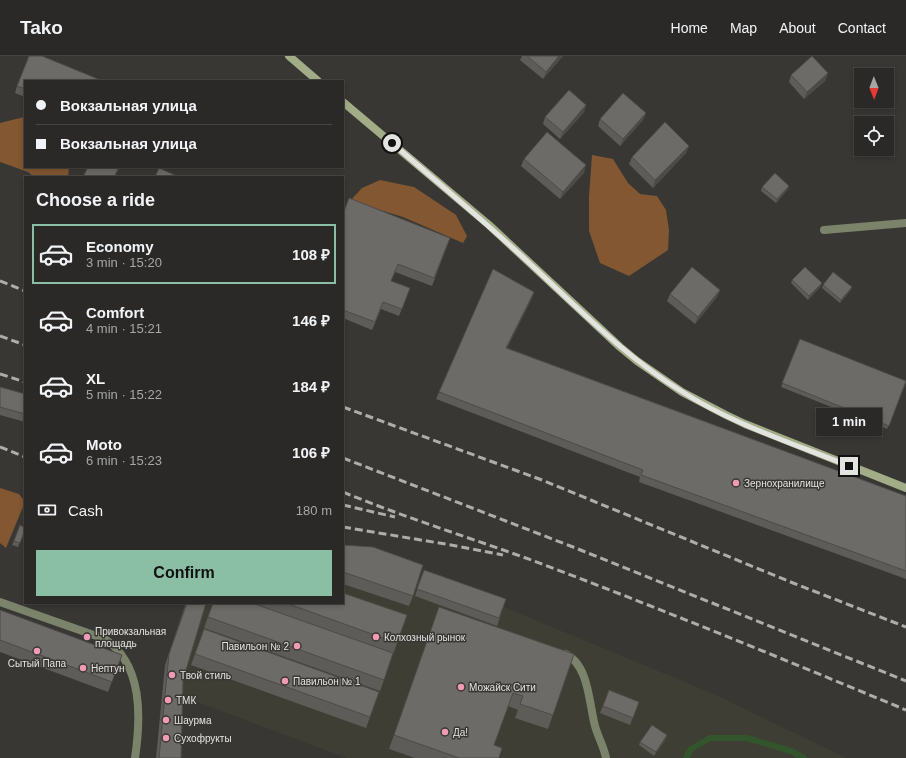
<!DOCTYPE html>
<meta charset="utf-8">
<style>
:root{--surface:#2a2927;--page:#32312f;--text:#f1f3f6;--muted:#a5a6a7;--line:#464544;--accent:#8abfa5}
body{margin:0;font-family:Arial,sans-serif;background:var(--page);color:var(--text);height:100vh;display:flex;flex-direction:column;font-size:15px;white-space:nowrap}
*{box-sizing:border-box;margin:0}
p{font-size:13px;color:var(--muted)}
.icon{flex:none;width:22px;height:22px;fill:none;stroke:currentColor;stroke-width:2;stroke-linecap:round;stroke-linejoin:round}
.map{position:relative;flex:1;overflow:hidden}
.drawer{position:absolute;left:24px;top:120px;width:320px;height:428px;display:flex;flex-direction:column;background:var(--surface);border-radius:0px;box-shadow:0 2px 6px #0003,0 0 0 1px var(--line)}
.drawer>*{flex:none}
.top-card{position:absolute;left:24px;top:24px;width:320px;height:88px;border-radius:0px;box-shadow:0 2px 6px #0003,0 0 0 1px var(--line);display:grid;align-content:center;height:88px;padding:0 12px;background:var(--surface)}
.needle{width:26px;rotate:179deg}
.buttons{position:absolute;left:854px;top:12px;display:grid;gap:8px}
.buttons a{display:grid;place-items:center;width:40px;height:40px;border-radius:0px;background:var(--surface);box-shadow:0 2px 6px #0003,0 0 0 1px var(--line);font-size:20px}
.end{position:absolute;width:18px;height:18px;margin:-9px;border:5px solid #e3e3e0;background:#111;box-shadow:0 0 0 2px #111}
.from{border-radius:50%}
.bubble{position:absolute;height:28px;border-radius:0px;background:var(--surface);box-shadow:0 2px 6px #0003,0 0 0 1px var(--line);font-size:13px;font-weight:800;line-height:28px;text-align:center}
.top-card b{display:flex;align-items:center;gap:14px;height:38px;font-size:15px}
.top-card b+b{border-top:1px solid var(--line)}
.top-card i{width:10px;height:10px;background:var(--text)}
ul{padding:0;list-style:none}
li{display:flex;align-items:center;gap:12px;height:60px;margin:0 8px 6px;padding:0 4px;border:2px solid transparent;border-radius:0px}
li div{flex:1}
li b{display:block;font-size:15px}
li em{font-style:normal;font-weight:800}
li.active{border-color:var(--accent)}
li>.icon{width:36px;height:36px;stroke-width:1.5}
h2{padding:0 12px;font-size:18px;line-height:48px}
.pay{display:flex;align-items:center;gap:10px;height:44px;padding:0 12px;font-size:15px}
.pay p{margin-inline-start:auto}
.cta{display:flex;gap:8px;margin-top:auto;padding:8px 12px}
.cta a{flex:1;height:46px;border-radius:0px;background:var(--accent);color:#111;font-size:16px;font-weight:800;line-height:46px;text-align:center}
header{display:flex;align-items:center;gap:24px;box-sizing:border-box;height:56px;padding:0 20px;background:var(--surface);border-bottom:1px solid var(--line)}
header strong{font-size:19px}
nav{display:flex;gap:22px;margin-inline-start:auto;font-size:14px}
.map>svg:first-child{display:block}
.built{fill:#3f3e34}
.forest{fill:#825731}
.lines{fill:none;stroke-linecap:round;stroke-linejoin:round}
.stream{stroke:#32552c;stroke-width:6}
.lane{stroke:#7c836b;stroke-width:8}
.secondary{stroke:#a2ad88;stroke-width:8}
.rail{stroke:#adadaa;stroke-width:3;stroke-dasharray:8 4;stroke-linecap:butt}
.wall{fill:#5e5c59}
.shaded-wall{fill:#4c4b48}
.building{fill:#6d6b67;stroke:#4c4b48}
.route{stroke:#e3e3e0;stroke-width:5}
.poi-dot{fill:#f09ab5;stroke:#383734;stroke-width:1.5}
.labels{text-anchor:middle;stroke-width:3;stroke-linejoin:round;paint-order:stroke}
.poi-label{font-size:10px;fill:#e3e3e0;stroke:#383734;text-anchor:start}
</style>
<header>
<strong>Tako</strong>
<nav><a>Home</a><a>Map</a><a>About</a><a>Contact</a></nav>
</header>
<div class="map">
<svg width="906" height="702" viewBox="0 0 906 702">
<rect width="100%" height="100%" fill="#383734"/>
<!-- built -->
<path class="built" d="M343,500L367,502L504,551L716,639L846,702H347L163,633L186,547H343Z"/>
<!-- forest -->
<g class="forest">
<path d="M24,61L25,62V111H69L68,121H34L28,116L0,106V67Z"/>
<path d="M592,99L613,103L628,127L640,138L657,140L666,154L669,174L668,194L629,220L600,207L589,175V140Z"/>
<path d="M380,124L414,131L456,159L467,180L463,187L403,161L350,145L362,132Z"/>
<path d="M0,432L19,438L25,446L6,492L0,487Z"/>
</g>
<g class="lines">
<!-- stream -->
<path class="stream" d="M686,702L691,693L710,682H747L791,695L804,702"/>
<!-- lane -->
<g class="lane">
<path d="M824,174L906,167"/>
<path d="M0,546L105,583C143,609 141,661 135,702"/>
<path d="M565,598C589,608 589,648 595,670C598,681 604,691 606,702"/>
</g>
<!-- secondary -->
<g class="secondary">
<path d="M289,0L318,25"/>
<path d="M343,46L489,169L620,291L637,305L682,336L726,359L745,368L906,432"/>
</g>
<!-- rail -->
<g class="rail">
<path d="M0,225L25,235"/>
<path d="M0,280L25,289"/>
<path d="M0,318L25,326"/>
<path d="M343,351L542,424L793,527L906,571"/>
<path d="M0,391L25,401"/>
<path d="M343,402L573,491L906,625"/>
<path d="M343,436C406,462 471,482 534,505C659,552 783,603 906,654"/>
<path d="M343,449L395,461"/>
<path d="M343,471L451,489L503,499"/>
</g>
</g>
<!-- wall -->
<g class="wall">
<path d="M522,0H563L543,23L520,4Z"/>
<path d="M828,17L825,25L804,43L789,26L791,19Z"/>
<path d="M25,25V41L15,37L17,30Z"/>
<path d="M586,49L584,56L560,83L543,68L545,61Z"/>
<path d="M646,57L643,64L620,90L598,70L600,63Z"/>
<path d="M689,90L686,97L653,132L629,108L632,101Z"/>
<path d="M524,103L584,117L560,143L521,110Z"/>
<path d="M789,130L788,133L776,147L761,135L762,131Z"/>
<path d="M343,158L450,182L432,230L395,216L391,225L410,232L399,260L381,253L372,274L343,262Z"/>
<path d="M792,224L822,227L820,231L808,244L791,227Z"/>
<path d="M823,229L852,231L850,235L840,247L822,232Z"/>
<path d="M720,234L717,241L695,268L667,245L670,238Z"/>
<path d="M534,236L531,244L507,292L906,440V523L639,426L640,421L436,343L439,336Z"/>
<path d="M800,283L905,329L887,373L781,331Z"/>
<path d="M0,331L25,338V366L0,359Z"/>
<path d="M20,469L25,474L18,491L12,489Z"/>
<path d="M343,489L413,540L409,550L343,528Z"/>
<path d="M424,514L506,543L497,570L415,540Z"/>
<path d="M186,547L183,624L181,702H156L165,609Z"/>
<path d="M213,547H343L407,559L380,635L204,572Z"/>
<path d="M439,551L574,598L548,673L515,662L518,654L508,650L494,689L499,702H415L389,693Z"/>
<path d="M0,554L122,599L108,636L0,596Z"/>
<path d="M204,573L379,636L366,672L191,609Z"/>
<path d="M609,634L639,646L630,669L600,657Z"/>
<path d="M666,683L654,700L639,689L640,686Z"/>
</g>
<!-- shaded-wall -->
<g class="shaded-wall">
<path d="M559,0H563L543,23L546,16Z"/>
<path d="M828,17L825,25L804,43L807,36Z"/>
<path d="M586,49L584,56L560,83L563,76Z"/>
<path d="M646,57L643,64L620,90L623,83Z"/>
<path d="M689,90L686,97L653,132L655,124Z"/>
<path d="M586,109L584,117L560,143L563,136Z"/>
<path d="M119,111H120L115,121H114Z"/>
<path d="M789,130L788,133L776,147L777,143Z"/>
<path d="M822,227L820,231L808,244L809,240Z"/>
<path d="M852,231L850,235L840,247L841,244Z"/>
<path d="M720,234L717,241L695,268L698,261Z"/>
<path d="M534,236L531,244L503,299L506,292Z"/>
<path d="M667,679L666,683L654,700L656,696Z"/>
</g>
<!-- building -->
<g class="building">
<path d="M29,0H42L103,25H25V33L17,30Z"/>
<path d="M527,0H559L546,16Z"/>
<path d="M812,0L828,17L807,36L791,19Z"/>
<path d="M569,34L586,49L563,76L545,61Z"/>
<path d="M623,37L646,57L623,83L600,63Z"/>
<path d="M665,66L689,90L655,124L632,101Z"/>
<path d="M547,76L586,109L563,136L524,103Z"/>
<path d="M88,111H119L114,121H83Z"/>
<path d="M159,112L179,121H155Z"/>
<path d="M775,117L789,130L777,143L762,131Z"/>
<path d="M349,142L450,182L434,222L398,208L391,225L410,232L402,253L383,246L375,266L343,254V158Z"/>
<path d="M692,211L720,234L698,261L670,238Z"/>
<path d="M805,211L822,227L809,240L792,224Z"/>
<path d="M493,213L534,236L506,292L906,440V515L641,419L643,414L439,336Z"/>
<path d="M833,216L852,231L841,244L823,229Z"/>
<path d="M800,283L906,325L889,370L782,327Z"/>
<path d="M0,331L25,338V358L0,351Z"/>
<path d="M20,469L25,472V474L20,487L14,485Z"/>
<path d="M343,489L373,491L423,509L413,540L343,516Z"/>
<path d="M424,514L506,543L499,562L417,533Z"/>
<path d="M343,537L407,559L397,587L286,547H343Z"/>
<path d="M187,547H206L183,624L181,702H159L169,598Z"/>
<path d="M213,547H252L393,597L384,624L208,561Z"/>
<path d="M439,551L574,598L553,659L520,648L523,640L513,637L494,689L502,692L499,702H459L394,679Z"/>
<path d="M0,554L122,599L112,626L0,584Z"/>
<path d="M204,573L379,636L370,661L195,598Z"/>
<path d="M609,634L639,646L633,662L603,650Z"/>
<path d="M652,669L667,679L656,696L640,686Z"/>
</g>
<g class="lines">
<!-- route -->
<path class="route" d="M392,87C437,126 483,164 526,204C576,250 623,299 681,335C732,368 792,387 849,410"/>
</g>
<!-- markers -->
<g class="poi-dot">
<circle cx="736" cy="427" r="4"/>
<circle cx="87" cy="581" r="4"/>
<circle cx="376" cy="581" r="4"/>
<circle cx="297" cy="590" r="4"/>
<circle cx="37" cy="595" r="4"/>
<circle cx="83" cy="612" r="4"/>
<circle cx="172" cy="619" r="4"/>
<circle cx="285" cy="625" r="4"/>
<circle cx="461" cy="631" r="4"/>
<circle cx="168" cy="644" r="4"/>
<circle cx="166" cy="664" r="4"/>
<circle cx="445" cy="676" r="4"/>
<circle cx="166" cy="682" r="4"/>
</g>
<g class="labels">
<!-- poi labels -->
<g class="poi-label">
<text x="744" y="431">Зернохранилище</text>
<text x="95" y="579">Привокзальная<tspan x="95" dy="12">площадь</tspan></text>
<text x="384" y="585">Колхозный рынок</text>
<text x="289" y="594" text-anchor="end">Павильон № 2</text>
<text x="37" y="611" text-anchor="middle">Сытый Папа</text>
<text x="91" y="616">Нептун</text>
<text x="180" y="623">Твой стиль</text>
<text x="293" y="629">Павильон № 1</text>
<text x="469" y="635">Можайск Сити</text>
<text x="176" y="648">ТМК</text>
<text x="174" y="668">Шаурма</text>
<text x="453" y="680">Да!</text>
<text x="174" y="686">Сухофрукты</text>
</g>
</g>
</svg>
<div class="buttons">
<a><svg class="needle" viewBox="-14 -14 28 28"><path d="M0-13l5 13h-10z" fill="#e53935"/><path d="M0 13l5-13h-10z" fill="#a5a6a7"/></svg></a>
<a><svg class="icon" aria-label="locate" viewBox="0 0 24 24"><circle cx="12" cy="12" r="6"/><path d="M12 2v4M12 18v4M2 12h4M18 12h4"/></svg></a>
</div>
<i class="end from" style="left:392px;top:87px"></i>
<i class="end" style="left:849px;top:410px"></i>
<div class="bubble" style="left:816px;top:352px;width:66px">1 min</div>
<div class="top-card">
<b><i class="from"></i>Вокзальная улица</b>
<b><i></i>Вокзальная улица</b>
</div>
<section class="drawer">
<h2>Choose a ride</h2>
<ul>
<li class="active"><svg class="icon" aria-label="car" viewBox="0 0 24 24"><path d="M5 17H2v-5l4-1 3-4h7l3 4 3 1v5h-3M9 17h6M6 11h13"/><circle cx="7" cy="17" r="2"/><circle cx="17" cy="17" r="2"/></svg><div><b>Economy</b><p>3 min · 15:20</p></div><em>108 ₽</em></li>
<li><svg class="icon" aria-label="car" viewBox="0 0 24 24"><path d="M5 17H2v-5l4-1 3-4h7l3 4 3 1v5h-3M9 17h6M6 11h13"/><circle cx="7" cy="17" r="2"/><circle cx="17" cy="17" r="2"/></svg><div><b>Comfort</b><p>4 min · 15:21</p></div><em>146 ₽</em></li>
<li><svg class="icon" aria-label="car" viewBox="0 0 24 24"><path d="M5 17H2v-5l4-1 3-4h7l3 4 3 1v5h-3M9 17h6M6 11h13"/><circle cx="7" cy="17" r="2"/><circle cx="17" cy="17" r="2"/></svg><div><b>XL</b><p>5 min · 15:22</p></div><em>184 ₽</em></li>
<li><svg class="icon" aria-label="car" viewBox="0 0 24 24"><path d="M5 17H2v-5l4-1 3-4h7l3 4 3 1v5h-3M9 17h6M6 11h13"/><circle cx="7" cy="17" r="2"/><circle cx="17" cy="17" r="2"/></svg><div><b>Moto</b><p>6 min · 15:23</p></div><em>106 ₽</em></li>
</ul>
<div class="pay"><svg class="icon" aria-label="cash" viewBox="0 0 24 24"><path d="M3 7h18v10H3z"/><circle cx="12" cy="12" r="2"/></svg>Cash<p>180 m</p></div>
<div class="cta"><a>Confirm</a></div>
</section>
</div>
